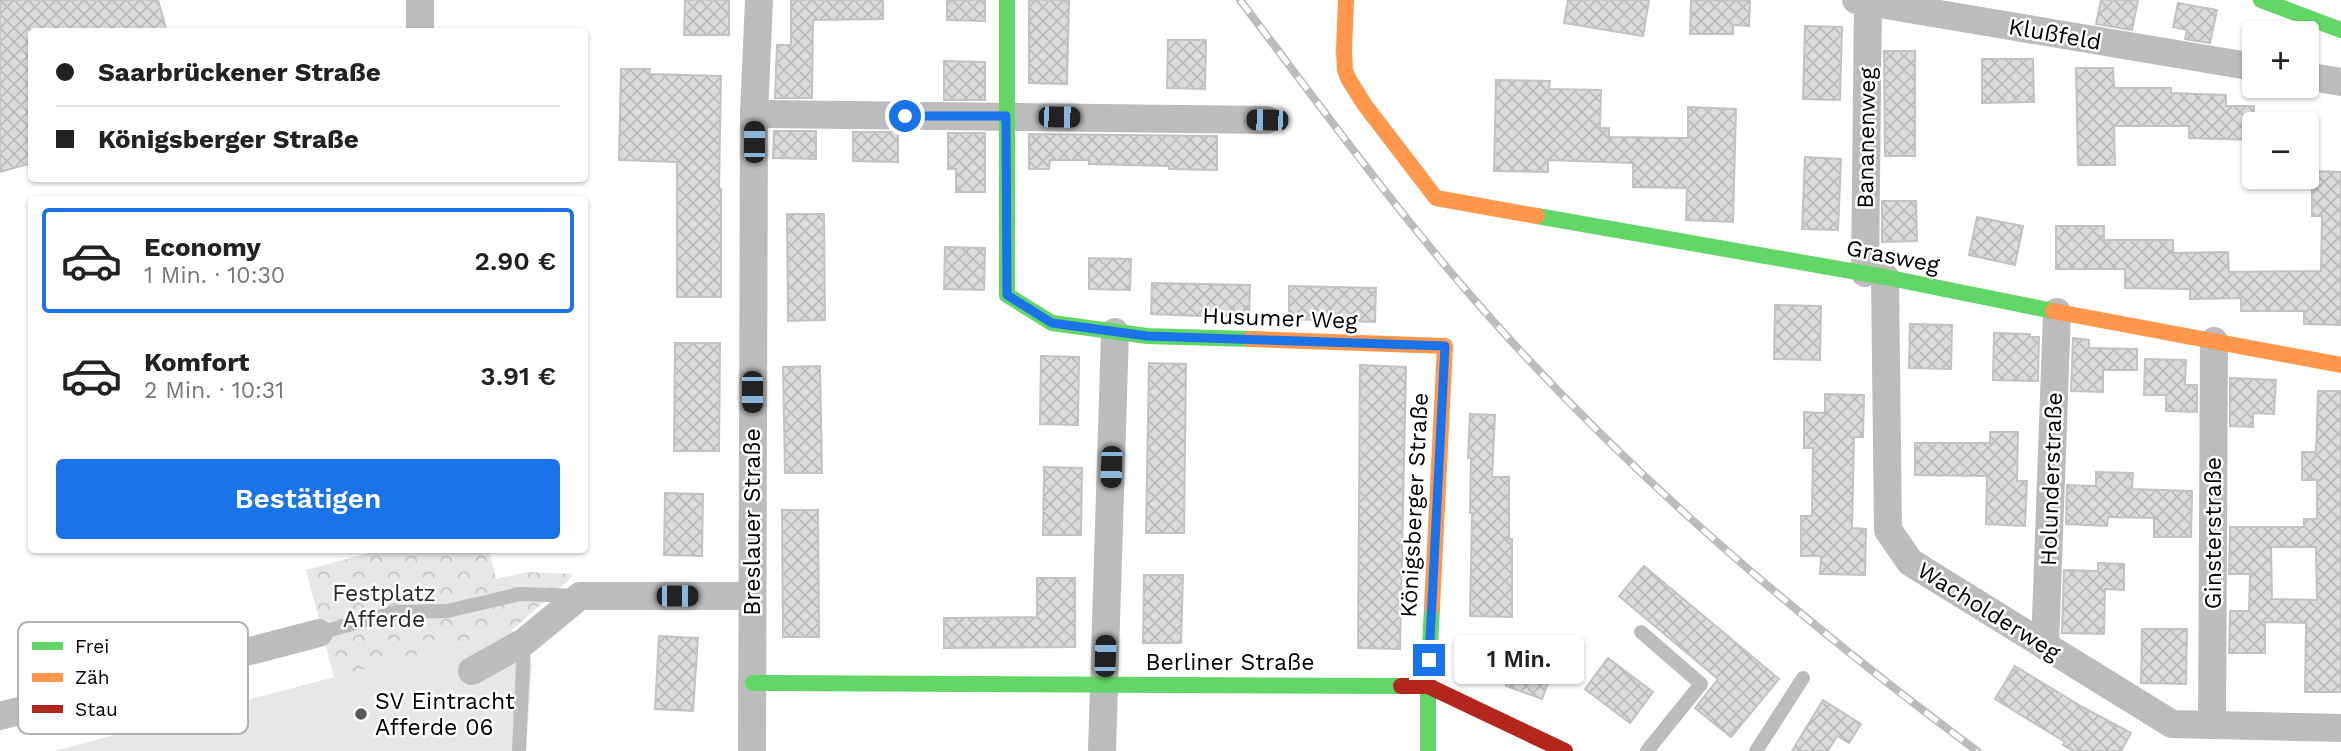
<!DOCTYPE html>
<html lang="de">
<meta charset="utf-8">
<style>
:root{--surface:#fff;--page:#f2f2f2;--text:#222;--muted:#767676;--line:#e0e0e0;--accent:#1a73e8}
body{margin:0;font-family:"Work Sans",sans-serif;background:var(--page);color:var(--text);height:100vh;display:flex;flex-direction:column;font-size:26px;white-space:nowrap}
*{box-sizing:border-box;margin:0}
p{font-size:23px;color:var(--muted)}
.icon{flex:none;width:38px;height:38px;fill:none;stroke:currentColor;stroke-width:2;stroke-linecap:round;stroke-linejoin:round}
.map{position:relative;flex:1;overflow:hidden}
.side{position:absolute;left:28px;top:196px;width:560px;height:357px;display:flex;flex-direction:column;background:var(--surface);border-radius:7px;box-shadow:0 2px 5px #0004}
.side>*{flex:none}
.banner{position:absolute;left:28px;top:28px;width:560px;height:154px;border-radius:7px;box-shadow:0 2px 5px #0004;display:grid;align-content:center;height:154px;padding:0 28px;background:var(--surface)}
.controls{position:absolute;left:2242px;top:21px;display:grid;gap:14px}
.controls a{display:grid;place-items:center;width:77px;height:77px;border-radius:7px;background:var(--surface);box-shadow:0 2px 5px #0004;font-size:35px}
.end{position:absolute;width:32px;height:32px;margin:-16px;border:9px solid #1a73e8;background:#fff;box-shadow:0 0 0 4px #fff}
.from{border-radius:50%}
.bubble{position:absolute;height:49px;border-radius:7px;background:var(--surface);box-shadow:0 2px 5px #0004;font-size:23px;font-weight:600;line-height:49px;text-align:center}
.car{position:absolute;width:21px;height:42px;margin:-21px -10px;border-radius:9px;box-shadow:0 0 5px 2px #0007;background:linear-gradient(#222 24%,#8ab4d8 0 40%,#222 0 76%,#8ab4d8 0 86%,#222 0)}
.banner b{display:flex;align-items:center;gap:24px;height:66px;font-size:26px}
.banner b+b{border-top:2px solid var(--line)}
.banner i{width:18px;height:18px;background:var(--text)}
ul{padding:12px 0 0;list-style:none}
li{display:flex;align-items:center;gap:21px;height:105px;margin:0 14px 10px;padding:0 14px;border:4px solid transparent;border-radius:7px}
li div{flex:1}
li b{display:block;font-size:26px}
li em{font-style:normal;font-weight:600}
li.on{border-color:var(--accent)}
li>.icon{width:63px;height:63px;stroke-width:1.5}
.button{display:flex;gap:14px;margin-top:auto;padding:14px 28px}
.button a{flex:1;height:80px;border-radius:7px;background:var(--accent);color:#fff;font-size:28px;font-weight:600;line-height:80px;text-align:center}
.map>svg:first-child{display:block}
.grass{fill:#e7e7e7}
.park{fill:url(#park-crowns)}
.building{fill:url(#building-cross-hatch);stroke:#c2c2c2;stroke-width:2;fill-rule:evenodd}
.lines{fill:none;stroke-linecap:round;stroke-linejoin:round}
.lane{stroke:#bcbcbc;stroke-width:14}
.street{stroke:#bcbcbc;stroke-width:28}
.fast{stroke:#63d668;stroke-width:16}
.slow{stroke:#ff974d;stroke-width:16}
.jam{stroke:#b3261e;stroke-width:16}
.rail-casing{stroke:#bcbcbc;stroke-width:8}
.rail{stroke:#fff;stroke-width:5;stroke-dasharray:16;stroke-linecap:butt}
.route{stroke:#1a73e8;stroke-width:9}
.poi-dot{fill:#595959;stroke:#fff;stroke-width:2.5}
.labels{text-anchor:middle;stroke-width:5;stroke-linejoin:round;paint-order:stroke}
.street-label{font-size:23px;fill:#000;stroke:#fff}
.park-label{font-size:23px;fill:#2b2b2b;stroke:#fff}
.poi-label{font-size:23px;fill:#000;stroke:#fff;text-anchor:start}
.key{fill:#fff;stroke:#b2b2b2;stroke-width:2}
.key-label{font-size:19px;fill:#000}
</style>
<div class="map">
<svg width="2341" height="751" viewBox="0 0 2341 751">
<defs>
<pattern id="park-crowns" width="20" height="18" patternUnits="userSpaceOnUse" patternTransform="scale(1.75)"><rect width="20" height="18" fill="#e7e7e7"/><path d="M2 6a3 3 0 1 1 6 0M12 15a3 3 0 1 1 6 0" fill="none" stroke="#c4c4c4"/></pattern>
<pattern id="building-cross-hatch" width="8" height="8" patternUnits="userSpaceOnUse" patternTransform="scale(1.75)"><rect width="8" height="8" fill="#dbdbdb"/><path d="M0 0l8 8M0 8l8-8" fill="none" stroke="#bababa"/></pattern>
</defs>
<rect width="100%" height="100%" fill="#fff"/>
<!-- grass -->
<path class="grass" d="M512,630L532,663L526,751H54Z"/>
<!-- park -->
<path class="park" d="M380,550H489L496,579L526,572L572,574L571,578L512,630L334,677L306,570Z"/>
<!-- building -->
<g class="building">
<path d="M0,0H158L167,32H32V163L0,172Z"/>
<path d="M685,0H729V35H684Z"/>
<path d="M791,0H883V19L813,20L812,98H775L777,45H791Z"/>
<path d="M947,0H985V21L947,20Z"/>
<path d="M1029,0H1069L1067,84L1029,83Z"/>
<path d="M1568,0H1649L1643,36L1564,23Z"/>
<path d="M1691,0L1750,1L1749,26L1733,25V34H1690Z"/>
<path d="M2101,0H2138L2132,30L2096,24Z"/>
<path d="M2178,3L2217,10L2210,43L2185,39L2187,30L2173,27Z"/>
<path d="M1805,26L1842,27L1840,100L1803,99Z"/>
<path d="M1168,40H1206L1205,89L1167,88Z"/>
<path d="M1884,51H1915V156H1885Z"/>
<path d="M1982,59H2033L2034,102L1982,103Z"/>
<path d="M944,61L985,62V100H944Z"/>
<path d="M2076,68H2113L2114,88H2171V93L2226,95V106H2254V140L2189,138V126H2114L2115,165H2078Z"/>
<path d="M621,69H650L649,74L721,76L719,189H721V297H677V162L619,160Z"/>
<path d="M1496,80L1550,81L1549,89L1601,90L1600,128H1609V137L1688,138V107L1736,109L1733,222L1686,220L1687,188L1633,187V163L1548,160V172L1494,171Z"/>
<path d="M774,131H816V159L773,158Z"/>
<path d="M853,132H898V162L853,161Z"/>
<path d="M948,133H985V192H956V169H948Z"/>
<path d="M1029,134L1217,136V170L1169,169V166L1089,164V160H1050L1049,169H1029Z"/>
<path d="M1805,157L1841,159L1838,230L1802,229Z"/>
<path d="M2312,171L2341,172V325L2304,324V311H2241V298L2190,299V289L2125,288V269H2056V226H2104V240H2173V253L2228,252L2229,272L2321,271L2322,216H2312Z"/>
<path d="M1882,201H1916L1917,241L1882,242Z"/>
<path d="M787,214H824L825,320L788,321Z"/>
<path d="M1977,217L2023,226L2015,265L1969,255Z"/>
<path d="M945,247L985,248L984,290L944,289Z"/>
<path d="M1089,258L1131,259L1130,290L1089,289Z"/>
<path d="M1152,283L1250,285L1249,318L1151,314Z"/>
<path d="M1289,286L1376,288L1375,322L1289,319Z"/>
<path d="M1775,305L1821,306L1820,360L1774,359Z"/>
<path d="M1910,324L1952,325L1951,369L1909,368Z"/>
<path d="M1994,333L2030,334V337H2039L2038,381L1993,380Z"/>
<path d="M2073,338L2089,340V348L2137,349V370H2103V392L2071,391Z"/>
<path d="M675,343H720L719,451H674Z"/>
<path d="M1041,356L1079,357L1078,425L1040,424Z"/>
<path d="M2145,359L2186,360L2185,385H2197V412L2166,411V395H2144Z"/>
<path d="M1149,363L1186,364L1184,533H1146Z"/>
<path d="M1360,365L1406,367L1400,649L1358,648Z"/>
<path d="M820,366L822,473H785L783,367Z"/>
<path d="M2230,378L2276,380L2274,414L2253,413V427L2230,426Z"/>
<path d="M2318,391H2341V692H2305L2306,623L2265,622V653H2229L2230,611H2249L2250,574H2229L2230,527H2304V519H2317V480H2302V452H2316ZM2271,547H2316L2317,600L2272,599Z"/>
<path d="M1825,394L1864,395L1863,437H1854L1852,528L1866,529L1865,575L1820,574L1821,556H1801V516H1812L1813,448H1804V412L1825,413Z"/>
<path d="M1470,414L1495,415L1492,477H1509V539H1512V617L1470,616L1472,513H1470L1471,458H1468Z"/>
<path d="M1990,432H2018L2017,481H2027L2025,526L1986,524L1987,476L1915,475V443H1990Z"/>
<path d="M1044,467L1082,468L1081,535H1043Z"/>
<path d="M2096,472L2133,473L2132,489L2192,491L2191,537H2154V518L2108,517L2107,526L2066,524L2067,485L2096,486Z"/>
<path d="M665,493L703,494L702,556L664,555Z"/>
<path d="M782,510H818L819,637H783Z"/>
<path d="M2098,563L2124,564V590L2105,589L2104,634L2062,633L2064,570L2098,571Z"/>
<path d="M1644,566L1779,679L1731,737L1695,708L1718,679L1619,596Z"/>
<path d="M1144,575H1183L1181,643H1143Z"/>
<path d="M1037,578H1075V647L944,648V618L1037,617Z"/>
<path d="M2142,629H2187L2186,684L2141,683Z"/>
<path d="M659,636L698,638L693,711L655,709Z"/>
<path d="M1519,648L1556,661L1542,699L1506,686Z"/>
<path d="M1608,658L1653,692L1630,723L1585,689Z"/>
<path d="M2015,666L2084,708L2131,733L2121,751H2074L2063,745L2065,742L1995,699Z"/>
<path d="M1823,700L1861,724L1849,743L1837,736L1828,751H1792Z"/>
</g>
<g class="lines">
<!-- lane -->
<g class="lane">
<path d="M1641,632L1701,684L1647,751"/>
<path d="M319,633L397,612L447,611L520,594L578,596"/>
<path d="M519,751L524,642"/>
<path d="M1756,751L1803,678"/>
</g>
<!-- street -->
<g class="street">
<path d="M1856,0L2254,67"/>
<path d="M420,32V0"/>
<path d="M2306,76L2341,82"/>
<path d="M754,114L1267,120"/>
<path d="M1865,273L1868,2"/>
<path d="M1885,277L1888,530L1910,562L2172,724L2341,728"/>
<path d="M2045,646L2057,312"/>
<path d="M472,671L524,642L580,596H751"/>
<path d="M0,716L319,633"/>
<path d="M2212,725L2214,341"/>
<path d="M752,751L754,114L759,0"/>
<path d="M1102,751L1115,332"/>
</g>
<!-- fast -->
<g class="fast">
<path d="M1007,0V295L1052,323L1147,336L1250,339"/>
<path d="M2261,0L2341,30"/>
<path d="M1537,216L1885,277L2053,311"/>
<path d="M753,683L1401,686"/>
<path d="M1428,751V686L1432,607"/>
</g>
<!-- slow -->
<g class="slow">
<path d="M1346,0L1344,50L1345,70L1348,78L1364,104L1436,198L1537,216"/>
<path d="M2053,311L2341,365"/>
<path d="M1250,339L1445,346L1432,607"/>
</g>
<!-- jam -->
<path class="jam" d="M1401,686H1428L1565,751"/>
<defs>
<path id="rail" d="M1240,0C1300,79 1358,159 1421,236C1580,434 1774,600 1977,751"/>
</defs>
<!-- rail casing -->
<use href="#rail" class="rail-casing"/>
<!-- rail -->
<use href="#rail" class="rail"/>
</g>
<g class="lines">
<!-- route -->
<path class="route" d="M905,116H1006L1007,295L1052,323L1147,336L1445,346L1429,660"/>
</g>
<!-- markers -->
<circle class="poi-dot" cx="361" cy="714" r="7"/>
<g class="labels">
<!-- street labels -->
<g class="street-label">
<text transform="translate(2055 34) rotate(10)" y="8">Klußfeld</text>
<text transform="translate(1866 138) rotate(-89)" y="8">Bananenweg</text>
<text transform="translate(1893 256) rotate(11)" y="8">Grasweg</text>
<text transform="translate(1280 318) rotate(2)" y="8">Husumer Weg</text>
<text transform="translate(2051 479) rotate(-88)" y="8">Holunderstraße</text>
<text transform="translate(1414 505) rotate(-87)" y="8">Königsberger Straße</text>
<text transform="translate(752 522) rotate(-90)" y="8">Breslauer Straße</text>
<text transform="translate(2213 533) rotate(-90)" y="8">Ginsterstraße</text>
<text transform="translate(1989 611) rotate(32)" y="8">Wacholderweg</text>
<text x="1230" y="670">Berliner Straße</text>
</g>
<!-- park labels -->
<g class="park-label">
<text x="384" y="601">Festplatz<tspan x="384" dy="26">Afferde</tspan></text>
</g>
<!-- poi labels -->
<g class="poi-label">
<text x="375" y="709">SV Eintracht<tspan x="375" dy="26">Afferde 06</tspan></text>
</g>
</g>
<!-- legend -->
<rect x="18" y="622" width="230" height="112" rx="10" class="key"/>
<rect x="32" y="642" width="31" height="8" fill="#63d668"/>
<rect x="32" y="673" width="31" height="9" fill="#ff974d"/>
<rect x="32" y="705" width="31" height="8" fill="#b3261e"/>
<g class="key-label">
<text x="75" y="653">Frei</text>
<text x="75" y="684">Zäh</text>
<text x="75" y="716">Stau</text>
</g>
</svg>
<div class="controls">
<a>+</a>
<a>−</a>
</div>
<i class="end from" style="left:905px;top:116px"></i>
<i class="end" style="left:1429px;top:660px"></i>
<div class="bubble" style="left:1454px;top:635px;width:130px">1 Min.</div>
<i class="car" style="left:1059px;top:117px;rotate:91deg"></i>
<i class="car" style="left:1267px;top:120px;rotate:271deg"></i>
<i class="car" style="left:754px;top:142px;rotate:0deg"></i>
<i class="car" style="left:752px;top:392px;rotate:180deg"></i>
<i class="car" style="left:1111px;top:467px;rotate:182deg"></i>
<i class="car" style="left:677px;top:596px;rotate:90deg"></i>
<i class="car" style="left:1105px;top:656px;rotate:2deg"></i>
<div class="banner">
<b><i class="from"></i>Saarbrückener Straße</b>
<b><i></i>Königsberger Straße</b>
</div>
<section class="side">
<ul>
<li class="on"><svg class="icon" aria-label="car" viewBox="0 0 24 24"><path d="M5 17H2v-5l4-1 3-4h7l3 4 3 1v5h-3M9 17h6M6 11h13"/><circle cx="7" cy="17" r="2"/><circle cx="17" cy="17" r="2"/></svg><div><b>Economy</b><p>1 Min. · 10:30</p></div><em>2.90 €</em></li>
<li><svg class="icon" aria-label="car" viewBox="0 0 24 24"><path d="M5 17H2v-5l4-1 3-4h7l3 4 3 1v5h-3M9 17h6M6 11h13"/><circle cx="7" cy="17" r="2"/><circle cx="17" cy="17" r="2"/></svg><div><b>Komfort</b><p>2 Min. · 10:31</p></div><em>3.91 €</em></li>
</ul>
<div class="button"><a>Bestätigen</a></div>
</section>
</div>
